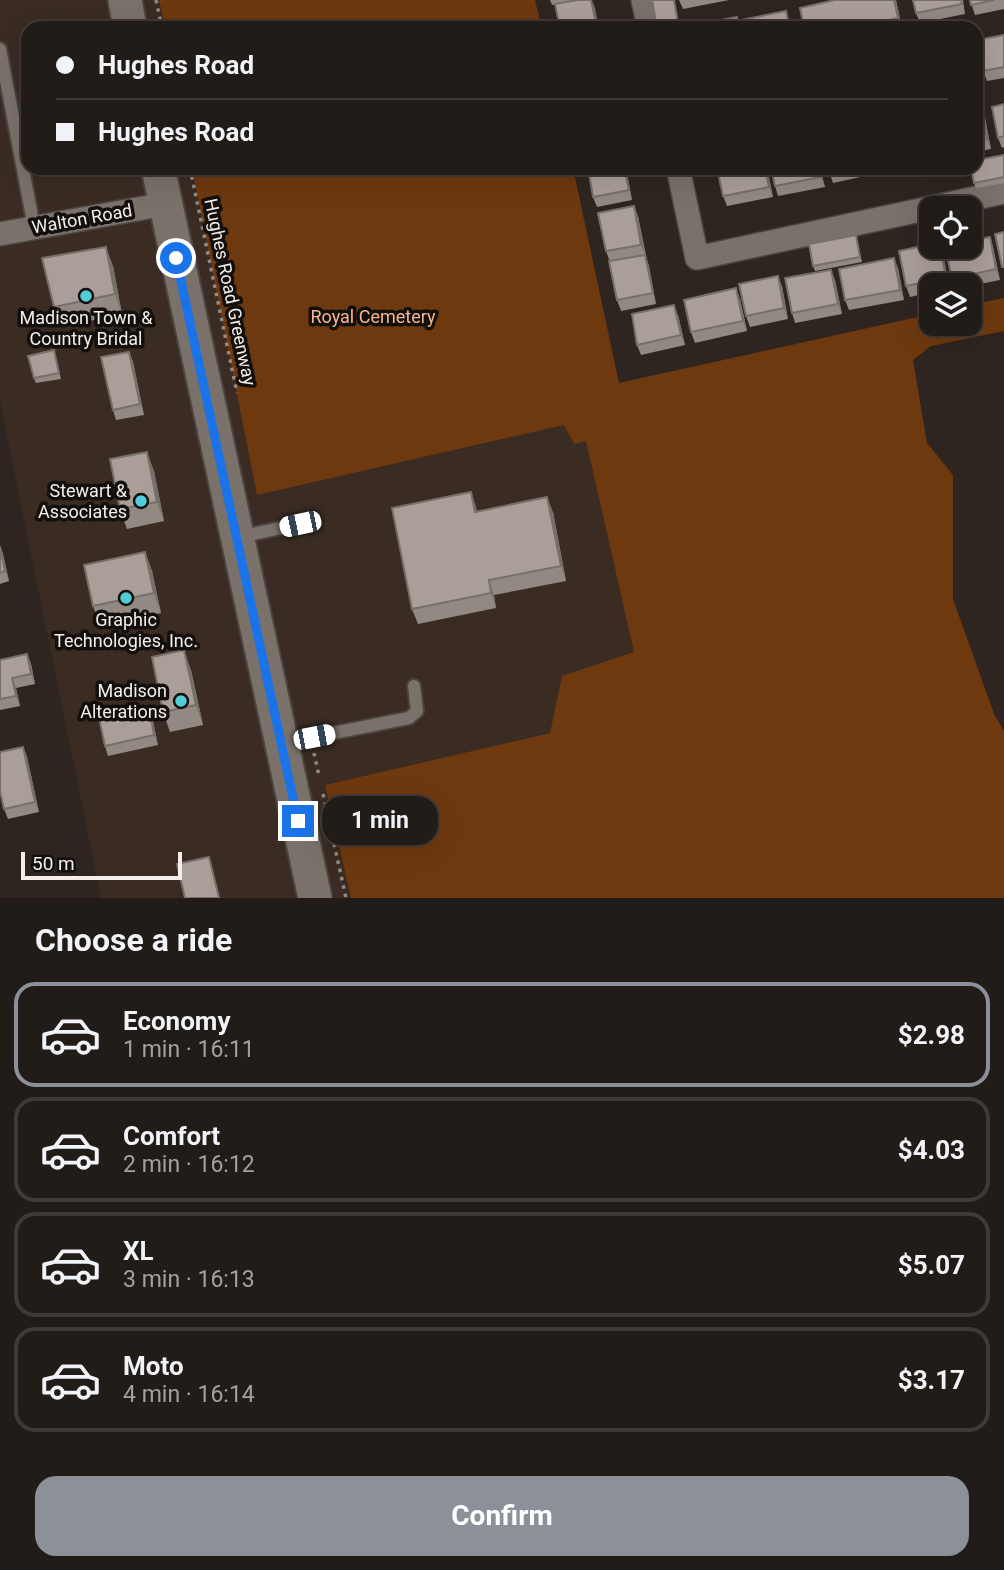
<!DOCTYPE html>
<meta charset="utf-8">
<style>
:root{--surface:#221c18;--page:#2a2521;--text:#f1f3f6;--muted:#a2a1a2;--line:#3f3a37;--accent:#8c9099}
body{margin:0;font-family:Roboto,sans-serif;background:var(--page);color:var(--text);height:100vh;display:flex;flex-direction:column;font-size:26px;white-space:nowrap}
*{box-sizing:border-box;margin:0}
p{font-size:23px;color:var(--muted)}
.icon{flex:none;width:38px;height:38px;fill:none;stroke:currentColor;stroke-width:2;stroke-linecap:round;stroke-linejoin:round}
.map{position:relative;height:898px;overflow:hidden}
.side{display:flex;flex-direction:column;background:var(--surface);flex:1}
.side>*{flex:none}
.banner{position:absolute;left:21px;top:21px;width:962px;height:154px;border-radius:21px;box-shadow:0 7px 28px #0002,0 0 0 2px var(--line);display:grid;align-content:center;height:154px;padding:0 35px;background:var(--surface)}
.buttons{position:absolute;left:919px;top:196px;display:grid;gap:14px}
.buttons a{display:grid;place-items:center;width:63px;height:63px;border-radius:14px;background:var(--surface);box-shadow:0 7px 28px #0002,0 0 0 2px var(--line);font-size:35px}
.scale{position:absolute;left:21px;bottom:18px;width:161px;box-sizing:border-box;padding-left:7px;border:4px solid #f4eeeb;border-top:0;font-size:19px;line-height:24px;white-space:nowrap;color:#f4eeeb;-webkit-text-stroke:5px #130f0d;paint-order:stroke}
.end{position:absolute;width:32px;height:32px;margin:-16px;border:9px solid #1a73e8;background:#fff;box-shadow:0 0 0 4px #fff}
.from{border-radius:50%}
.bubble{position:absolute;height:49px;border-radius:21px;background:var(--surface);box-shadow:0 7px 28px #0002,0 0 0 2px var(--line);font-size:23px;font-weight:700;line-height:49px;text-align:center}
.car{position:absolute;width:21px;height:42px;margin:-21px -10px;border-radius:9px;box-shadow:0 0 5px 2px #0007;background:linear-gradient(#fff 24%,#345 0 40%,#fff 0 76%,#345 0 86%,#fff 0)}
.banner b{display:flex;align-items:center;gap:24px;height:66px;font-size:26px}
.banner b+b{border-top:2px solid var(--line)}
.banner i{width:18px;height:18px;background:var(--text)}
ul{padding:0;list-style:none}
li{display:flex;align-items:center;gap:21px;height:105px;margin:0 14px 10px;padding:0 21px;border:4px solid var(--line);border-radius:21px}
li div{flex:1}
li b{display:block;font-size:26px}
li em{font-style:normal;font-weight:700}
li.current{border-color:var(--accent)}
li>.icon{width:63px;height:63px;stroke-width:1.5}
h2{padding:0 35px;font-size:32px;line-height:84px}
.action{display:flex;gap:14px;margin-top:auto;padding:14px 35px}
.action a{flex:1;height:80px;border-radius:21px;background:var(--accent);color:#fff;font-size:28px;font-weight:700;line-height:80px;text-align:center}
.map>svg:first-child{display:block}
.built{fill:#3a2c23}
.green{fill:#6f390f}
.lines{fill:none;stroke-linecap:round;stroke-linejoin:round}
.lane-casing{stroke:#4b443f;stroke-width:16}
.street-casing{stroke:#4b443f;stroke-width:26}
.secondary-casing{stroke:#4b443f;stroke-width:37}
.path{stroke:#908985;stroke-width:3.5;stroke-dasharray:3.5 5;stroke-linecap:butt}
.lane{stroke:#7b716b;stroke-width:12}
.street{stroke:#7b716b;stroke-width:23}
.secondary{stroke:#7b716b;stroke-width:33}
.wall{fill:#928983}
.shaded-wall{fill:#776f6a}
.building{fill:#aa9f98;stroke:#776f6a;stroke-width:2}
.route{stroke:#1a73e8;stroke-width:9}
.poi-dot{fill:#52ccd6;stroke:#130f0d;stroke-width:2.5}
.labels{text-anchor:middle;stroke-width:7;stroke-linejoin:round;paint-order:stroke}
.street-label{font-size:18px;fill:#f4eeeb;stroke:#130f0d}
.park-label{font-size:18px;fill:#f5b68f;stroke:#130f0d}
.poi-label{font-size:18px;fill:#f4eeeb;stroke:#130f0d}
</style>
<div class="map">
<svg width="1004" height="898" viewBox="0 0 1004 898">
<rect width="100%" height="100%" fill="#2e2520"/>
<!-- built -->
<path class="built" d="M0,0H159L165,28H28V168H192L257,495L564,425L586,441L634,652L562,677L550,733L325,785L351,898H101L0,402Z"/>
<!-- green -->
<g class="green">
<path d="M159,0H535L542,28H165Z"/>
<path d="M192,168H573L619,383L931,314V324H970V305L1004,298V331L931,346L913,360L927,443L953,475V599L994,714L1004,731V898H351L325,785L550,733L562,676L634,652L586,441L574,444L564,425L257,495Z"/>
</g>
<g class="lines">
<defs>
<g id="lane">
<path d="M0,49L34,227"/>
<path d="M239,537L313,521"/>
<path d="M283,743L409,718L417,711L414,686"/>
</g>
<g id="street">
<path d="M643,0L649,28"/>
<path d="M678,168L697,258L1004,192"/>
<path d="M0,234L165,204"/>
</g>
<g id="secondary">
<path d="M125,0L130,28"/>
<path d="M158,168L315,898"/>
</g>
</defs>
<!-- lane casing -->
<use href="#lane" class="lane-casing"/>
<!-- street casing -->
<use href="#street" class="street-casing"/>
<!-- secondary casing -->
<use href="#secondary" class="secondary-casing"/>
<!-- path -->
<g class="path">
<path d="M156,0L162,28"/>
<path d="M190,168L237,393"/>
<path d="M314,753L319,776"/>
<path d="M323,794L346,898"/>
</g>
<!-- lane -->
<use href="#lane" class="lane"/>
<!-- street -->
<use href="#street" class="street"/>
<!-- secondary -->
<use href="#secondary" class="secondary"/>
</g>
<!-- wall -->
<g class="wall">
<path d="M550,0H576L552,5Z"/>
<path d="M679,0H729L683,9Z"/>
<path d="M896,0L902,28H804Z"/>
<path d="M913,0H963L965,14L920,23L916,13Z"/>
<path d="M970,0H1004V9L975,15Z"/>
<path d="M1004,35V78L987,81L983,71Z"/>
<path d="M1004,104V147L1002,148L998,138Z"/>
<path d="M976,109L985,118L991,149L976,152Z"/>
<path d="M1004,155V183L976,188L974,183Z"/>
<path d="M626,168L632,200L597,207L593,197Z"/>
<path d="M717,168H767L773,197L727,206L723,196Z"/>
<path d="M771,168H820L825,187L778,196L775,186Z"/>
<path d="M828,168H878L879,173L833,183Z"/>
<path d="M878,168H914L881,175Z"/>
<path d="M638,216L656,304L621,311L617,300L610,262L606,251Z"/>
<path d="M856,235L862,262L815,271L813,266Z"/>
<path d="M990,237L993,247L1000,280L970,286L954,285L952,279Z"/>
<path d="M931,247H941L949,285H931V292L910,297L906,286Z"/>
<path d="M113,266L122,314L61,327L54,307Z"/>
<path d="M898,268L904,300L849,310L845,300Z"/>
<path d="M835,280L842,314L795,323L792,313Z"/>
<path d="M782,286L788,319L750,327L746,316Z"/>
<path d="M740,299L747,331L695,343L691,332Z"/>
<path d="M678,315L685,345L641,355L637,345Z"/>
<path d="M54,350L61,379L36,383L34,378Z"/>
<path d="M129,352L133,362L144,415L116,420L113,410Z"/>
<path d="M154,471L164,521L127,529L120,509Z"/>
<path d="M471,492L477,511L553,512L566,581L494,595L496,608L418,624L412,609Z"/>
<path d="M0,545L3,554L9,581L0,584Z"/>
<path d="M145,552L152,571L161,613L101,626L93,606Z"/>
<path d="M27,654L31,664L35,684L16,688L20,706L0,710V660Z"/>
<path d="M191,670L203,725L170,732L163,712Z"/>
<path d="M149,707L152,717L158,745L108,756L105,746Z"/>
<path d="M23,747L27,757L39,812L8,819L4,809Z"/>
</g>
<!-- shaded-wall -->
<g class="shaded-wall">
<path d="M592,0L595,8L599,28H597Z"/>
<path d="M894,0H896L902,28L898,18Z"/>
<path d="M981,108L985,118L991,149L987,139Z"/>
<path d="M624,168H626L632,200L629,190Z"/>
<path d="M765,168H767L773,197L769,187Z"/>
<path d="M819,168H820L825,187L821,177Z"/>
<path d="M634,206L638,216L645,255L641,245Z"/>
<path d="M990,237L993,247L1000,280L996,269Z"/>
<path d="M106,247L113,266L122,314L115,294Z"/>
<path d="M940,247L943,252L949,285L946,278Z"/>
<path d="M645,255L649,265L656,304L653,293Z"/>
<path d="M894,258L898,268L904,300L900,290Z"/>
<path d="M831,270L835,280L842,314L838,304Z"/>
<path d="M778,276L782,286L788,319L784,308Z"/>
<path d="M736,288L740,299L747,331L743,321Z"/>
<path d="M674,305L678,315L685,345L681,335Z"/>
<path d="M129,352L133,362L144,415L140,404Z"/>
<path d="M147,452L154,471L164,521L157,502Z"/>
<path d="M471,492L476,507L480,527L475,512Z"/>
<path d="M547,497L553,512L566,581L561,566Z"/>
<path d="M0,545L3,554L9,581L5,571Z"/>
<path d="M145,552L152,571L161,613L154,593Z"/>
<path d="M489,580L494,595L496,608L491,593Z"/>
<path d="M184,650L191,670L203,725L196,705Z"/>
<path d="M27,654L31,664L35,684L31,674Z"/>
<path d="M12,678L16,688L20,706L16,696Z"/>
<path d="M149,707L152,717L158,745L154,735Z"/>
<path d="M23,747L27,757L39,812L35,802Z"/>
<path d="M209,857L212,867L220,898H219Z"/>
</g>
<!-- building -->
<g class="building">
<path d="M578,0H591L597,28H560L555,4Z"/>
<path d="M652,0H674L679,28H657Z"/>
<path d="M835,0H894L898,18L851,28H804L800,8Z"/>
<path d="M913,0H961L962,4L916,13Z"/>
<path d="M970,0H994L971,5Z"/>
<path d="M786,11L790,28H742L741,20Z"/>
<path d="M737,17L739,28H692L691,26Z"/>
<path d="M1004,35V67L983,71L977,40Z"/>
<path d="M1004,104V136L998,138L992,107Z"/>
<path d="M981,108L987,139L976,141V109Z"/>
<path d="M1004,155V177L974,183L971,168H976V160Z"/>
<path d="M588,168H624L629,190L593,197Z"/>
<path d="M717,168H765L769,187L723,196Z"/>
<path d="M771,168H819L821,177L775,186Z"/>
<path d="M828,168H851L829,173Z"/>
<path d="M634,206L641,245L606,251L598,213Z"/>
<path d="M1004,232V267H1002L995,234Z"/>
<path d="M856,235L860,257L813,266L809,244Z"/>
<path d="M990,237L996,269L952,279L945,247H970V241Z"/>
<path d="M931,244V247H940L946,278L906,286L899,251Z"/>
<path d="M106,247L115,294L54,307L42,258Z"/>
<path d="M645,255L653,293L617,300L609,261Z"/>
<path d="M894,258L900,290L845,300L839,269Z"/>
<path d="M831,270L838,304L792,313L785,278Z"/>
<path d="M778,276L784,308L746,316L739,284Z"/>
<path d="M736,288L743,321L691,332L684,300Z"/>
<path d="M674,305L681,335L637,345L632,314Z"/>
<path d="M54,350L59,373L34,378L28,356Z"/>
<path d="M129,352L140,404L113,410L101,357Z"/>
<path d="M147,452L157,502L120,509L110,459Z"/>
<path d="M471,492L475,512L547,497L561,566L489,580L491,593L412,609L392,508Z"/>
<path d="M0,547L5,571L0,573Z"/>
<path d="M145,552L154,593L93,606L84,565Z"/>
<path d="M184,650L196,705L163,712L152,657Z"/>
<path d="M27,654L31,674L12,678L16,696L0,699V660Z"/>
<path d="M149,707L154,735L105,746L99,718Z"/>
<path d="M23,747L35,802L4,809L0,791V752Z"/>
<path d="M209,857L219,898H185L177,864Z"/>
</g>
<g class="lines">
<!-- route -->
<path class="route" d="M176,258L298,821"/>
</g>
<!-- markers -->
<g class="poi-dot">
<circle cx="86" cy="296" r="7"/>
<circle cx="141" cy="501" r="7"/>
<circle cx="126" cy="598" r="7"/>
<circle cx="181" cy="701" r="7"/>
</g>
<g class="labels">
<!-- street labels -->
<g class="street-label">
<text transform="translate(82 219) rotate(-10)" y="6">Walton Road</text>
<text transform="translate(230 292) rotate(78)" y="6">Hughes Road Greenway</text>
</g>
<!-- park labels -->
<g class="park-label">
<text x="373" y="323">Royal Cemetery</text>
</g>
<!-- poi labels -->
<g class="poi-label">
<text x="86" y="324">Madison Town &amp;<tspan x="86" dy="21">Country Bridal</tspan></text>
<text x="127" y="497" text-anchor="end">Stewart &amp;<tspan x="127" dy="21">Associates</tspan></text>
<text x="126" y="626">Graphic<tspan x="126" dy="21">Technologies, Inc.</tspan></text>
<text x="167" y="697" text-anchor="end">Madison<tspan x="167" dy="21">Alterations</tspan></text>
</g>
</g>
</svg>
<div class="buttons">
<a><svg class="icon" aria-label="locate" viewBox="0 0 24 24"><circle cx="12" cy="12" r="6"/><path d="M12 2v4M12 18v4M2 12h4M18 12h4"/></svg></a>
<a><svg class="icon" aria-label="layers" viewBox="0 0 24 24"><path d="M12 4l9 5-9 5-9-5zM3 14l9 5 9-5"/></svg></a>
</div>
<div class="scale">50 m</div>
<i class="end from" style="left:176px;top:258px"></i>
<i class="end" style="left:298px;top:821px"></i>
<div class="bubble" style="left:322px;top:796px;width:116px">1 min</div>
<i class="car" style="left:300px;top:524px;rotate:258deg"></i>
<i class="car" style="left:314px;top:737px;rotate:79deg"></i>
<div class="banner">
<b><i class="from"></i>Hughes Road</b>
<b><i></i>Hughes Road</b>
</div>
</div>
<section class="side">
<h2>Choose a ride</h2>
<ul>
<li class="current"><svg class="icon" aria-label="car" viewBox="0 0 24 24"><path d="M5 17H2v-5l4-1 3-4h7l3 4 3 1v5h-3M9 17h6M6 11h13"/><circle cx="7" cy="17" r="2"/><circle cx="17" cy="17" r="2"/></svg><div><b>Economy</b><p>1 min · 16:11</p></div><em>$2.98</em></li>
<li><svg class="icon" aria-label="car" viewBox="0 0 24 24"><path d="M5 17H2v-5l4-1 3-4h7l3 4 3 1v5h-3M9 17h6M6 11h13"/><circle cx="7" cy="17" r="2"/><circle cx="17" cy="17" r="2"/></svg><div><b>Comfort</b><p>2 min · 16:12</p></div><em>$4.03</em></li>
<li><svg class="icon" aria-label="car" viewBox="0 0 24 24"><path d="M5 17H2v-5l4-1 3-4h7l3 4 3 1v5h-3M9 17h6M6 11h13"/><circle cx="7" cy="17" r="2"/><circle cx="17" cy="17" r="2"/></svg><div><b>XL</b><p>3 min · 16:13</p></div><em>$5.07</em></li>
<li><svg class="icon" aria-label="car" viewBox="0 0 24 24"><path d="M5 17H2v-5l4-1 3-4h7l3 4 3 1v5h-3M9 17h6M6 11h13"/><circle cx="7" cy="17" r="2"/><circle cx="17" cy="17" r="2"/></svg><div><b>Moto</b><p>4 min · 16:14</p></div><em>$3.17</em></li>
</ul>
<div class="action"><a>Confirm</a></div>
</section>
